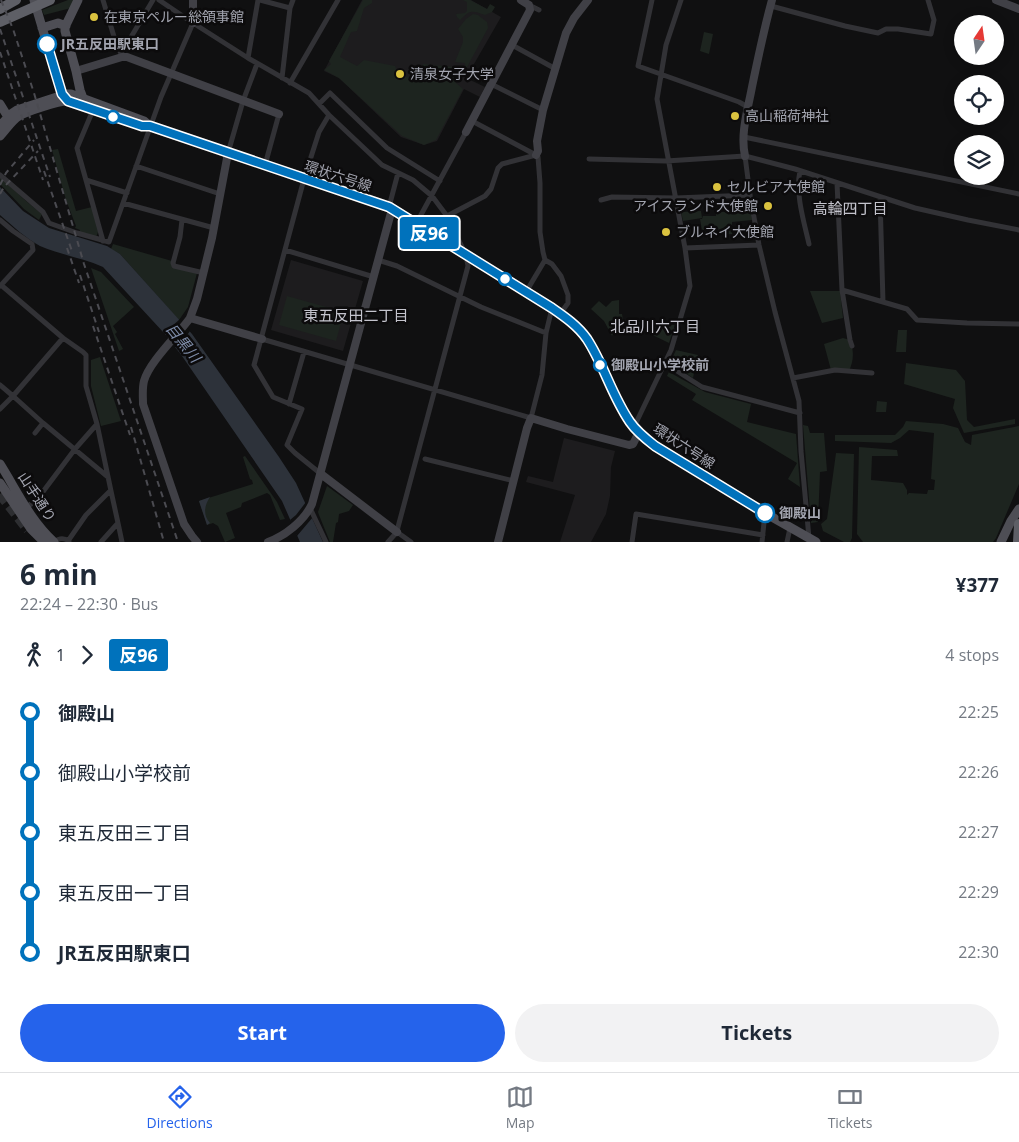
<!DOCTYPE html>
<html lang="en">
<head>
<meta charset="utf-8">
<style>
  body { margin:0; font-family:"Open Sans","Noto Sans JP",sans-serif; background:#f2f2f3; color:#1f2937; height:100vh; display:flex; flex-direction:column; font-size:19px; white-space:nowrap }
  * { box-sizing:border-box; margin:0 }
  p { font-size:16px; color:#747a83 }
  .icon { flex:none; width:28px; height:28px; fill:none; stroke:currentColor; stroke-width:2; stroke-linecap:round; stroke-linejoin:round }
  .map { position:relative; height:542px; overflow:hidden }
  .drawer { display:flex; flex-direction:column; background:#fff; flex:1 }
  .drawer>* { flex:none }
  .badge { padding:0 10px; border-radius:4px; font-size:18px; line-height:32px }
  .needle { width:32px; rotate:13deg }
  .controls { position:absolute; left:954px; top:15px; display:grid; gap:10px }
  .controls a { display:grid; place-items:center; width:50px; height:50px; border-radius:50%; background:#fff; box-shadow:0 2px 12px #0003; font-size:25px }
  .map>.badge { position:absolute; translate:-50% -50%; box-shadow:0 0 0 2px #fff }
  .legs { display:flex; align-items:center; gap:8px; height:55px; padding:0 20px; font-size:16px }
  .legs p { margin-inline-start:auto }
  .overview { display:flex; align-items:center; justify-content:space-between; height:85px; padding:0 20px }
  h1 { font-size:28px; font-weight:700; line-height:38px }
  .cta { display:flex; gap:10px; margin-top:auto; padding:10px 20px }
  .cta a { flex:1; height:58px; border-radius:30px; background:#2563eb; color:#fff; font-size:20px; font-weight:700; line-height:58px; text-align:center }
  .cta a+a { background:#f2f2f3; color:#1f2937 }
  ul { padding:0 20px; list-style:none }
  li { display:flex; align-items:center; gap:18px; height:60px; font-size:19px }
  li i { display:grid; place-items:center; width:8px; height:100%; margin:0 6px; background:currentColor }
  li i::after { content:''; width:12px; height:12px; margin:-6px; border:4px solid; border-radius:50%; background:#fff }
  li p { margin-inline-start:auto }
  li:first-child i { background:linear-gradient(#0000 50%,currentColor 0) }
  li:last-child i { background:linear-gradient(currentColor 50%,#0000 0) }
  .tab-bar { display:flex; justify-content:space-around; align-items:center; height:70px; border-top:1px solid #e0e1e3; background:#fff; font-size:14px; color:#747a83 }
  .tab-bar a { display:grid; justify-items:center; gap:2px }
  .tab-bar .active { color:#2563eb }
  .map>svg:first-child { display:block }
</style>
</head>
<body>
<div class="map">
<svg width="1019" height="542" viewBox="0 0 1019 542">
  <rect width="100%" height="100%" fill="#101011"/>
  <path fill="#1d1c1e" d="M362,0h109l30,17 -35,61 19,9 -5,10 -16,-8 -27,52 -13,4 -23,-8 -62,-59 -15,-7z
    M291,260l72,21 -20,70 -72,-21z
    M564,438l51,13 -4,16 -1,29 -4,18 -15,28h-31l15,-47 -49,-13 2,-6 25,6z"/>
  <path fill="#1d241f" d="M68,0h7l-4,8 -27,7 -2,-5z
    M363,0h9v3l-8,5 -7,23 -6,1 -11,25 17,9 7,-6 31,6 3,9 22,5 3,-16 40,4 -7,15 7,6 -27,51 -12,5 -22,-9 -63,-58 -15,-8 7,-6 -2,-3z
    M463,0h7l17,9 3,-5 5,3 -3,5 -7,3c-14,-5 -15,-5 -25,5l-3,-3 -1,-3 9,-1 2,-2v-9z
    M473,14l5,1 9,7 1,6 -22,41 -1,-6 -10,-1 8,-20v-5l-5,-8 8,-10z
    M704,32l9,2 -4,20 -9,-3z
    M58,149l18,62 16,-4 7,23 -3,7 -17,-5 1,-2 -5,-2 1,-2 -10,-26 -14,-50z
    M0,177l26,24 16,13 -3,6 -15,-11 -24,-25z
    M680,200h1l1,12 19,-1 1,7 -19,3 -4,-19z
    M734,205h16l2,15 -20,2v12l-29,2 -3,-17h2l1,-3h13v-4h19z
    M113,244l59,17v3l25,9 -9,34 -9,13 -59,-66 -9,-5z
    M91,268l10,4 33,35 -21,19 4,6 -2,2 8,15 -4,2z
    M810,291h30l3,27 -21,5z
    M287,296l57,16 -8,29 -57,-16z
    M619,300v14h3l1,6 52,5 -6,18 -35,-17 -2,3 -14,-6 -6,13 -8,-15 -13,-12 8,-8 7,6 6,-6z
    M898,330h9l-1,22h-10z
    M843,338l7,2c4,11 4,20 -1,31l-18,-1 -7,-26z
    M676,350l22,5 -5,23 -23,-15z
    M100,357l21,64 -20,5 -10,-40v-26z
    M906,363l50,7 9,11 2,39 7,7 41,-8v5l-51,9 -11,-25 2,-9 -51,-15z
    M669,372l36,20 46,12 -4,18 49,12 4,53 -12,-8 9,-16 -105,-63 4,-6 -29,-18z
    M877,401l10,1 -1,10h-10z
    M906,421l37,3 15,4 7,14 6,3 1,-10 47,-9v58l-23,54 -3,4h-130l-6,-8 2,-87 38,3 1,6h-26l-1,24 32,3 4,7v5l2,-2 18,1 1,-4h6l1,-10 -4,-1 3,-46 -25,-3 -9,8 -9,5 -56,-2v-6h60l8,-8z
    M803,425l5,1 2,7h14l3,38 -7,1 -2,50 -7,1z
    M836,453l18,1 -2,84 -2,4h-6l-21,-11 -2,-7 6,-5z
    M245,456l32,46 8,17 -5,1 -10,-25 -3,-2 -25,10 -1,4 -15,6 9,25 -10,4 -7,-16 -5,-3 -6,2 -8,-24 54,-17 -1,-4 -2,-1 -7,-22z
    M327,486l26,19 -4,6 -10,3 -1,8 -2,1 -3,19h-3l-11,-27 -1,-3z"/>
  <path fill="#2d323a" d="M0,187l23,24 26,17 58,18 13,8 72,80 87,123 17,26 27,59h-23l-18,-41 -100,-145 -18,-23 -61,-66c-20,-9 -42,-12 -63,-21 -15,-8 -27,-20 -40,-31z
    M210,497c-6,9 -7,18 0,26l-3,2 -8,-24z"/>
  <path fill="#101011" d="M180,319l10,12 -7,10 -9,7 -9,-12 6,-9z
    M306,502l7,15 -16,19 -7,-16 6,-5z"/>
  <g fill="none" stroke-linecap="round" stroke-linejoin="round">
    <path stroke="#2d2e31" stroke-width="10" stroke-dasharray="10 5" stroke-linecap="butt" d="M0,494l28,36"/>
    <path stroke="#323236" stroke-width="5" d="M103,0l12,40 7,16
      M159,0l34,23 55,35 61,35 20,22 53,50 31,15 19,16 15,20 19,39 2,11 -70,261 -1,5 -9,10
      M260,0l30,8
      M652,0l-14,66 101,36 9,5
      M529,5l10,5
      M771,6l74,20 33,7 8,-4h12l33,5 3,-14 -6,-20
      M512,45l42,23
      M121,54l32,-54
      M248,58l10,-58
      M282,78l8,-70 3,-8
      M290,83l48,-83
      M491,84l52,26
      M319,104l11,-11 57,55 53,33
      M93,110l-16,38 26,93
      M472,121l64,34 2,2 2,26v49l3,20 2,8 7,4 9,12 7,19v8l-8,11
      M744,137l275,57
      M228,153l15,-52 14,-37
      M745,156l5,39 9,50 16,67 24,89 2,50 8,87
      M589,159l77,2 79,-5 50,13 120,39 53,12 51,10
      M265,165l14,-51
      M136,166l84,28
      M800,171c-5,22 4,51 9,73
      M0,175l43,37 6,11 28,10 32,9 52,-145 32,-74
      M86,180l41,13
      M837,183l5,107 8,50 2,6
      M880,197l3,105
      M601,200l11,-3 64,1 74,-3
      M123,203l91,25
      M389,207l9,-34
      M0,220l13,11 19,13 1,6 -32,35h-1
      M182,220l-2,17 -7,26 1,3 30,7
      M416,224l50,-92
      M426,231l21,-15 38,-20 6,-7 7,-21 4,-4 34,-9
      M685,248l74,-3
      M285,250l89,27
      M378,260l19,6 84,41 65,26
      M0,286l1,-1 62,53
      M842,290l65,19 10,11 50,3 52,1
      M526,292l19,-32
      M262,339l269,79 11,-43 4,-42 6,-25
      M666,364l36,23 98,26
      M793,378l42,-8 37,3
      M0,385l13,11 -13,13
      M289,404l15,-52
      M634,427l37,-77 19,-64 -5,-38 -28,-149 9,-54 15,-45
      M35,433l8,-10 65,54
      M425,459l89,22
      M321,474l-26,-21 -8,-8 15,-36 -29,-12 -19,-32 50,-186 15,-47 10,-17
      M26,507l10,-6 39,-52 22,-25 -11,-38v-31l-3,-3 -20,-14 -50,58 30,27
      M310,508l16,34
      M118,523l4,19
      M397,532l14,10
      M68,541l18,-26 23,-23 2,-1 -14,-67
      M54,542c5,-4 9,-5 15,-1
      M101,542l17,-19 -7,-32
      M632,542l4,-28 127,21
      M762,542l3,-29
      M787,542l3,-14"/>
    <path stroke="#404046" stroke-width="8" d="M996,0l23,9
      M193,23v-23
      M76,71l46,-14h5l152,57
      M466,132l64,-122 -1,-5 -8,-5
      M536,155l2,-4 -1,-10 6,-31 23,-77 8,-15 14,-18
      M745,156c-5,-22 3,-47 7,-69 6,-29 12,-58 20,-87
      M190,318l7,-19 15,-61 16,-85
      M321,474l76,58
      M197,542l-5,-6 -8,-12 -41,-120c0,-8 -1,-15 1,-23 5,-19 34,-46 46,-63l72,21
      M268,542c17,-6 36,-21 44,-38l80,-295
      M498,542l29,-114 4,-10 36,11 62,16 4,-1 6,-12"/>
    <path stroke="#4e4e55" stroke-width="9" d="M34,0l26,88 5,9
      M78,0l-13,27v4l11,40 4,19 3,8
      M42,28l16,-5 8,3
      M0,104l8,13
      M0,126l11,-12 6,-4 49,-16h5l73,27 6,5
      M0,136c6,-6 11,-15 19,-20 8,-5 39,-15 49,-15l74,25h8l239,81 163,101 18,13 17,18 42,83 20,20 116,71 51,29
      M0,464c17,27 30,56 54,78
      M0,483l31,46 13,13
      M1001,542l10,-21 8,-12"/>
    <path stroke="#5e5f66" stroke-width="10" d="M0,9l16,-9
      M0,22l50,-22
      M1018,542l1,-18"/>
    <path stroke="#4b4b51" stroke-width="2" stroke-dasharray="6 5" stroke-linecap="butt" d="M1,0l12,29 21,64 50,171 94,278
      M0,29l50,148
      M0,52l43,128
      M44,171l29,83
      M0,185l6,-12 28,-33
      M0,194l4,-7 34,-36
      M67,248l12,35
      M80,275l19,57
      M93,326l37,109
      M131,427l33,115"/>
  </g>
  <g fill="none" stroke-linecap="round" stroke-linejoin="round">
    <g stroke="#fff" stroke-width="11">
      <path id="line-1" d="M47,44l15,50 6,7 74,25h8l239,81 163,101c13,9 26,18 35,31 17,26 25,57 43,83 6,9 16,17 25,24l110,67"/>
    </g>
    <use href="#line-1" stroke="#0072bc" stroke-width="8"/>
  </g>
  <g fill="#dac23f" stroke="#0c0b0c" stroke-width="2">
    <circle cx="94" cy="17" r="5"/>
    <circle cx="400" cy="74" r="5"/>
    <circle cx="735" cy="116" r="5"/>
    <circle cx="717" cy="187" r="5"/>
    <circle cx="768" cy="206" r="5"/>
    <circle cx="666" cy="232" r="5"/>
  </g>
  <g fill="#fff" stroke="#0072bc" stroke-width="2.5">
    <circle cx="47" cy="44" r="9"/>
    <circle cx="113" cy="117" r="6"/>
    <circle cx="505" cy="279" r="6"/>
    <circle cx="600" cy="365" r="6"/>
    <circle cx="765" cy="513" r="9"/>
  </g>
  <g text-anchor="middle" stroke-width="5" stroke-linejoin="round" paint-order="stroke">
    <g font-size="14" fill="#a3a5b0" stroke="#0c0b0c" text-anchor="start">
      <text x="104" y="22">在東京ペルー総領事館</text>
      <text x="410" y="79">清泉女子大学</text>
      <text x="745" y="121">高山稲荷神社</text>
      <text x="727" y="192">セルビア大使館</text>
      <text x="758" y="211" text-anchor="end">アイスランド大使館</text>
      <text x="676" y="237">ブルネイ大使館</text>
    </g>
    <g font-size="14" font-weight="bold" fill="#a3a5b0" stroke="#0c0b0c" text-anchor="start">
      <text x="61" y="49">JR五反田駅東口</text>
      <text x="611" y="370">御殿山小学校前</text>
      <text x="779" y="518">御殿山</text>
    </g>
    <g font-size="14" fill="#a3a5b0" stroke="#0c0b0c">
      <text transform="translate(338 176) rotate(18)" y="5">環状六号線</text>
      <text transform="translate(684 446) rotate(33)" y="5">環状六号線</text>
      <text transform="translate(37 497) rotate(57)" y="5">山手通り</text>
    </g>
    <g font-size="15" fill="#c4c4cd" stroke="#0c0b0c">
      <text x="850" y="214">高輪四丁目</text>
      <text x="356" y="321">東五反田二丁目</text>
      <text x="655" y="332">北品川六丁目</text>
    </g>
    <g font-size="15" font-style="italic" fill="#7e8ca8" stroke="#0c0b0c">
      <text transform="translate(183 343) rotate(51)" y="5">目黒川</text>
    </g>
  </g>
</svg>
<div class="controls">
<a><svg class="needle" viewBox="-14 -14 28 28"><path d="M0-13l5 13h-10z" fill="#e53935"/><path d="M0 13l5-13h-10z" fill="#747a83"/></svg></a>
<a><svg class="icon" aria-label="locate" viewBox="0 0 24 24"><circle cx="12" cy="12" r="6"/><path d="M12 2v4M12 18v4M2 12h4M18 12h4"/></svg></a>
<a><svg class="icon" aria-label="layers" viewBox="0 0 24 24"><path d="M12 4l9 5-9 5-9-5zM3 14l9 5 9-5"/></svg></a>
</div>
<b class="badge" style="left:429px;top:233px;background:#0072bc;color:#fff">反96</b>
</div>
<section class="drawer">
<div class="overview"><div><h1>6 min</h1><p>22:24 – 22:30 · Bus</p></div><b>¥377</b></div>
<div class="legs"><svg class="icon" aria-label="walk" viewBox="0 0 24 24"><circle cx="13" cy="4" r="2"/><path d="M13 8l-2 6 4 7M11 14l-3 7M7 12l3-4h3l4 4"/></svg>1<svg class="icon" aria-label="forward" viewBox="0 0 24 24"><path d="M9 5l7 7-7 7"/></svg><b class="badge" style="background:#0072bc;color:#fff">反96</b><p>4 stops</p></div>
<ul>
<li><i style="color:#0072bc"></i><b>御殿山</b><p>22:25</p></li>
<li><i style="color:#0072bc"></i><span>御殿山小学校前</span><p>22:26</p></li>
<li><i style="color:#0072bc"></i><span>東五反田三丁目</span><p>22:27</p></li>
<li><i style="color:#0072bc"></i><span>東五反田一丁目</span><p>22:29</p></li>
<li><i style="color:#0072bc"></i><b>JR五反田駅東口</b><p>22:30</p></li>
</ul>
<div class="cta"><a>Start</a><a>Tickets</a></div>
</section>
<nav class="tab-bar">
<a class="active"><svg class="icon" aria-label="directions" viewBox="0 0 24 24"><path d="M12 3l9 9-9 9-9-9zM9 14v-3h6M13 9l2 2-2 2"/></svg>Directions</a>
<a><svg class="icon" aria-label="map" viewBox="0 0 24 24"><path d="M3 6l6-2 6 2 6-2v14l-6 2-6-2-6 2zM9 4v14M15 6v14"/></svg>Map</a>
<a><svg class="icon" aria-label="tickets" viewBox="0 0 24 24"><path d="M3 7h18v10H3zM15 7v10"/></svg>Tickets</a>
</nav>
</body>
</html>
